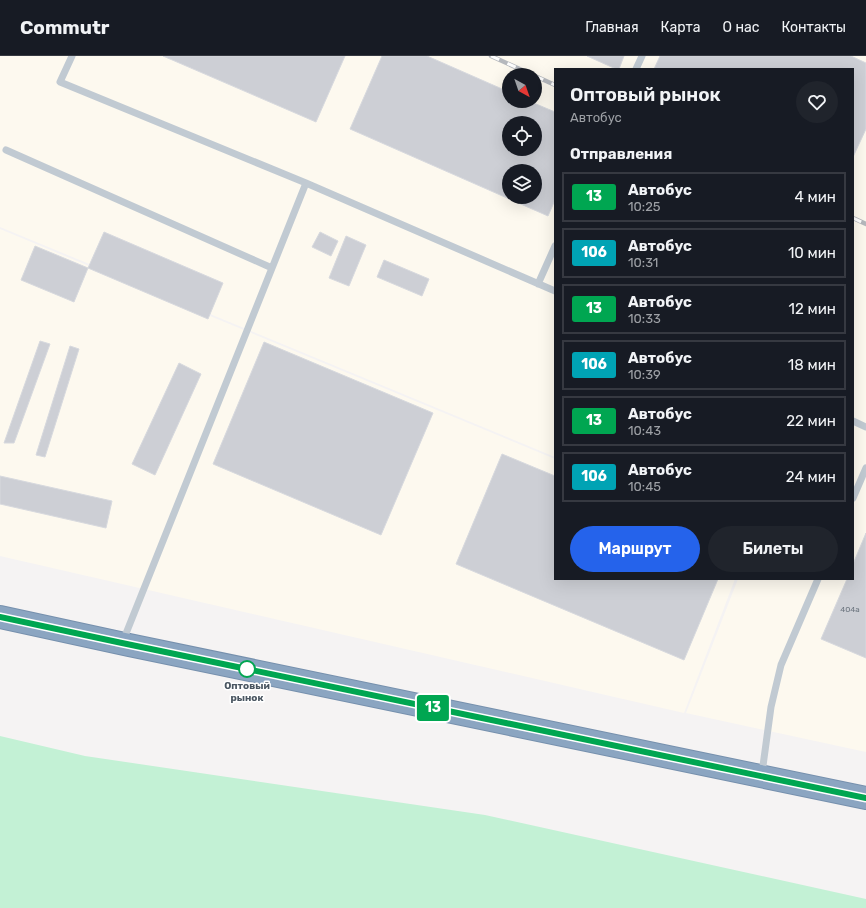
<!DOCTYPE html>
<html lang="ru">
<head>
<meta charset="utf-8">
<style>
  body { margin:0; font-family:Rubik,sans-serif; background:#20242c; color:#f1f3f6; height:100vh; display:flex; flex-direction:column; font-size:15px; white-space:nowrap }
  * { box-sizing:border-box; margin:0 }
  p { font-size:13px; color:#9ea1a6 }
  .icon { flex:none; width:22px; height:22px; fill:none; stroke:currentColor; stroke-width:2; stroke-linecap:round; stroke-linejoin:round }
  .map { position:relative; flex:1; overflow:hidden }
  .sheet { position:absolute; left:554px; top:12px; width:300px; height:512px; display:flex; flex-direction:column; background:#171b24; border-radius:0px; box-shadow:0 4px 16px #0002 }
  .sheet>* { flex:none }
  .badge { padding:0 8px; border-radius:3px; font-size:14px; line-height:26px }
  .needle { width:26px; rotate:140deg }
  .tools { position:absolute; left:502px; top:12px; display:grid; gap:8px }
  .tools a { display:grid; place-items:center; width:40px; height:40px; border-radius:50%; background:#171b24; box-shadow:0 4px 16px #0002; font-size:20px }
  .map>.badge { position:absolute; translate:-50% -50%; box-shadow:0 0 0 2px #fff }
  h2 { padding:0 16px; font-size:15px; line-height:36px }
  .round { display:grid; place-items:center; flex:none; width:42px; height:42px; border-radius:21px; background:#20242c }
  .head { display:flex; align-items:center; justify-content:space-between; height:68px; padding:0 16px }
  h1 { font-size:19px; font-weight:600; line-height:30px }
  .cta { display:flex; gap:8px; margin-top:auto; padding:8px 16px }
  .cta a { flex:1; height:46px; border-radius:24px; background:#2563eb; color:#fff; font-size:16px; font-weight:600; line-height:46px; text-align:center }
  .cta a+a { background:#20242c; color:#f1f3f6 }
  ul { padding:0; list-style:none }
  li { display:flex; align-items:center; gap:12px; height:50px; margin:0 8px 6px; padding:0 8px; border:2px solid #363941; border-radius:0px }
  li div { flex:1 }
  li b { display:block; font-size:15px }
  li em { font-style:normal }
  li .badge { min-width:44px; font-weight:700; text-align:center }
  header { display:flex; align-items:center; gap:24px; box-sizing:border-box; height:56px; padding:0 20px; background:#171b24; border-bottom:1px solid #363941 }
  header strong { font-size:19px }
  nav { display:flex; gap:22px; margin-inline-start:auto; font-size:14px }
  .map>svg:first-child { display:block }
</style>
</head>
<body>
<header>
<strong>Commutr</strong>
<nav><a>Главная</a><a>Карта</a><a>О нас</a><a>Контакты</a></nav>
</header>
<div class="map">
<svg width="866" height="852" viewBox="0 0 866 852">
  <rect width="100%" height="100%" fill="#f5f3f3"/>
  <path fill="#fdf9ef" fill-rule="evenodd" d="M0,0h866v696l-180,-39 52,-134h115v-510h-298v388l-555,-230zM509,19h26v26h-26zM509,67h26v26h-26zM509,115h26v26h-26z
    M0,173l555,230v120h180l-51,134 -684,-157z"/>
  <path fill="#c3f1d5" d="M0,680l85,20 400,59 381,84v9h-866z"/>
  <path fill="#cdcfd5" stroke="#d7d9de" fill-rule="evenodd" d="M163,0h182l-29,66z
    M382,0h45l82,36v9h20l26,11v88l-7,16 -198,-87zM509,67h26v26h-26zM509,115h26v26h-26z
    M587,0h37l-5,13h-3z
    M660,0h191l15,7v66l-13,28v-88h-199z
    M104,176l119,51 -15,36 -120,-51z
    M320,176l18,9 -7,15 -19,-9z
    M346,180l20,9 -17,41 -20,-8z
    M35,190l53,22 -14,34 -53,-22z
    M384,204l45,19 -7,17 -45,-19z
    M40,285l10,3 -36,99h-10z
    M264,286l169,71 -52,122 -168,-71z
    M70,290l9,3 -34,108 -9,-2z
    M179,307l22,11 -46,101 -23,-11z
    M502,398l53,22v103h163l-34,81 -228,-96z
    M0,420l112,25 -6,27 -106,-24z
    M866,477v125l-45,-19 26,-60h6v-15z"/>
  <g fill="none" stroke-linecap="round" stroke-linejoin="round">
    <g stroke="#7690ad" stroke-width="24">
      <path id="highway" d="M0,561l129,28 737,153"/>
    </g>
    <path stroke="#c1cad2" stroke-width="7" d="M72,0l-12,26 246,101 -183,458
      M636,13l6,-13
      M6,94l266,118
      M306,127l249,108
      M538,228l17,-38
      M853,365l13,6
      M853,442l13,-30
      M762,717l9,-66 10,-42 37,-86"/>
    <use href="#highway" stroke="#8ba5c1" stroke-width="22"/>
    <g stroke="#b5b8bd" stroke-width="4.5">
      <path id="rail" d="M491,0l42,19
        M535,20l20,9
        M853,162l13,6"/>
    </g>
    <use href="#rail" stroke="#fff" stroke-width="3" stroke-dasharray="9" stroke-linecap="butt"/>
  </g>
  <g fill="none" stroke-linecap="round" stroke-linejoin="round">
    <g stroke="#fff" stroke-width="9">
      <path id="line" d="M0,561l122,26 744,155"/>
    </g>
    <use href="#line" stroke="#00a651" stroke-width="6"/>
  </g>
  <circle fill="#fff" stroke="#00a651" stroke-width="2" cx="247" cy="613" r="8"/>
  <g text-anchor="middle" stroke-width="3" stroke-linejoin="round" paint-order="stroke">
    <g font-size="8" fill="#6b747e">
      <text x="850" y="556">404а</text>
    </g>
    <g font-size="10" font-weight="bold" fill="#4a5661" stroke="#fff">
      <text x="247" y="633">Оптовый<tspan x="247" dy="12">рынок</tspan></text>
    </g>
  </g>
</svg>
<div class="tools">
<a><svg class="needle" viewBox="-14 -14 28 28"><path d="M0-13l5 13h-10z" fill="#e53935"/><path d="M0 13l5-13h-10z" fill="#9ea1a6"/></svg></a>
<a><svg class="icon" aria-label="locate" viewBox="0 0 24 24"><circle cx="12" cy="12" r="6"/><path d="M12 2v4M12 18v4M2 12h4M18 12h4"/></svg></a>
<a><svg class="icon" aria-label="layers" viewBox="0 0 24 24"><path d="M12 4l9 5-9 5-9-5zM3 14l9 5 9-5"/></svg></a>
</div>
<b class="badge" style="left:433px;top:652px;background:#00a651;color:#fff">13</b>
<section class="sheet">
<div class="head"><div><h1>Оптовый рынок</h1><p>Автобус</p></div><a class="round"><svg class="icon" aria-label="heart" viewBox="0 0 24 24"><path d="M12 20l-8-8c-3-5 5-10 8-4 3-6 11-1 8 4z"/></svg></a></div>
<h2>Отправления</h2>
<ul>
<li><span class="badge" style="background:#00a651;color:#fff">13</span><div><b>Автобус</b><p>10:25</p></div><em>4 мин</em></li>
<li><span class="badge" style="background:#00a3b4;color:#fff">106</span><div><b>Автобус</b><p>10:31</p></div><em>10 мин</em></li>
<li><span class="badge" style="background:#00a651;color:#fff">13</span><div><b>Автобус</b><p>10:33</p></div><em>12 мин</em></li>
<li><span class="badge" style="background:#00a3b4;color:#fff">106</span><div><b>Автобус</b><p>10:39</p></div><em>18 мин</em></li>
<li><span class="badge" style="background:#00a651;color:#fff">13</span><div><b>Автобус</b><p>10:43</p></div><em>22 мин</em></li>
<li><span class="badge" style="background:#00a3b4;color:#fff">106</span><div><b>Автобус</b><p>10:45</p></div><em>24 мин</em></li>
</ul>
<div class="cta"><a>Маршрут</a><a>Билеты</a></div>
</section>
</div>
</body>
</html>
